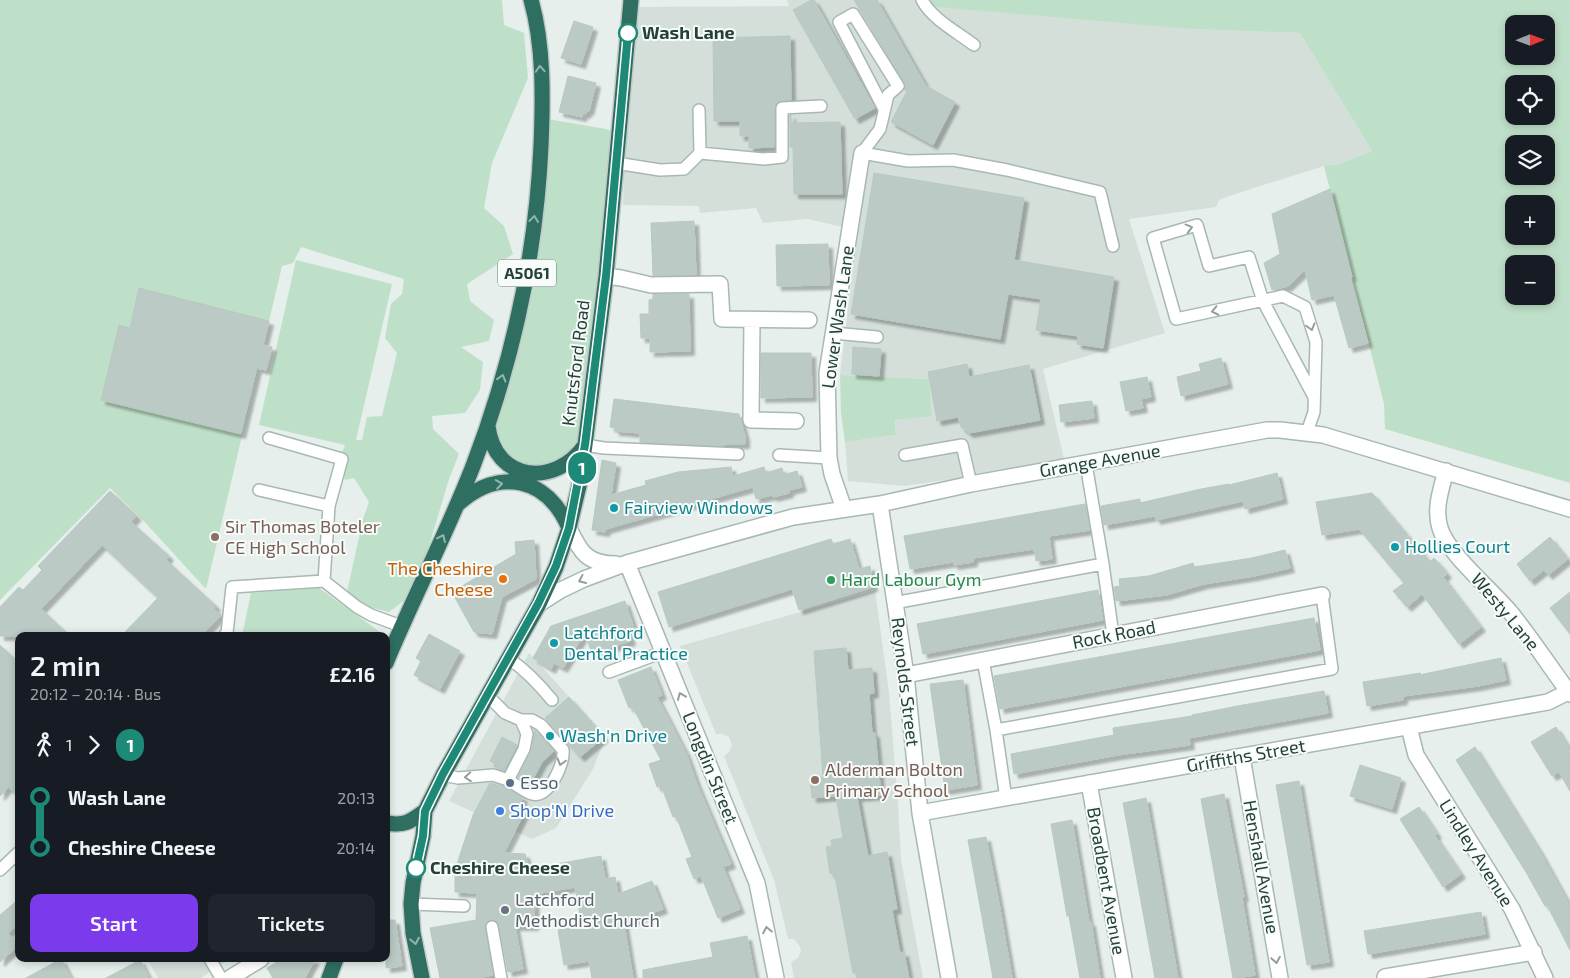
<!DOCTYPE html>
<html lang="en">
<head>
<meta charset="utf-8">
<style>
  body { margin:0; font-family:"Exo 2",sans-serif; background:#20242c; color:#f1f3f6; height:100vh; display:flex; flex-direction:column; font-size:19px; white-space:nowrap }
  * { box-sizing:border-box; margin:0 }
  p { font-size:16px; color:#9ea1a6 }
  .icon { flex:none; width:28px; height:28px; fill:none; stroke:currentColor; stroke-width:2; stroke-linecap:round; stroke-linejoin:round }
  .map { position:relative; flex:1; overflow:hidden }
  .sheet { position:absolute; left:15px; top:632px; width:375px; height:330px; display:flex; flex-direction:column; background:#171b24; border-radius:10px; box-shadow:0 2px 8px #0003 }
  .sheet>* { flex:none }
  .badge { padding:0 10px; border-radius:16px; font-size:18px; line-height:32px }
  .needle { width:32px; rotate:89deg }
  .fabs { position:absolute; left:1505px; top:15px; display:grid; gap:10px }
  .fabs a { display:grid; place-items:center; width:50px; height:50px; border-radius:10px; background:#171b24; box-shadow:0 2px 8px #0003; font-size:25px }
  .map>.badge { position:absolute; translate:-50% -50%; box-shadow:0 0 0 2px #fff }
  .legs { display:flex; align-items:center; gap:8px; height:55px; padding:0 15px; font-size:16px }
  .legs p { margin-inline-start:auto }
  .overview { display:flex; align-items:center; justify-content:space-between; height:85px; padding:0 15px }
  h1 { font-size:28px; font-weight:600; line-height:38px }
  .cta { display:flex; gap:10px; margin-top:auto; padding:10px 15px }
  .cta a { flex:1; height:58px; border-radius:10px; background:#7c3aed; color:#fff; font-size:20px; font-weight:600; line-height:58px; text-align:center }
  .cta a+a { background:#20242c; color:#f1f3f6 }
  ul { padding:0 15px; list-style:none }
  li { display:flex; align-items:center; gap:18px; height:50px; font-size:19px }
  li i { display:grid; place-items:center; width:8px; height:100%; margin:0 6px; background:currentColor }
  li i::after { content:''; width:12px; height:12px; margin:-6px; border:4px solid; border-radius:50%; background:#171b24 }
  li p { margin-inline-start:auto }
  li:first-child i { background:linear-gradient(#0000 50%,currentColor 0) }
  li:last-child i { background:linear-gradient(currentColor 50%,#0000 0) }
  .map>svg:first-child { display:block }
</style>
</head>
<body>
<div class="map">
<svg width="1570" height="978" viewBox="0 0 1570 978">
  <defs>
    <filter id="shadow"><feDropShadow dx="4.5" dy="4.5" stdDeviation="1" flood-color="#0004"/></filter>
  </defs>
  <rect width="100%" height="100%" fill="#e6efeb"/>
  <path fill="#d4dfda" d="M787,0h136l268,29 109,4 72,118 -33,13 -15,2 -89,28 -16,6 -3,7 -87,12 36,114 -122,36 22,94 -161,23 -56,-5 -3,-39 51,-7 -1,-15 37,-5 -3,-36 -89,-4 18,-147 -16,-1 -34,-8 -45,4 -7,-15 -56,5 -1,-7 -76,-1 7,-198 159,-1z
    M875,591l14,101 9,112 3,56 22,118h-129l-3,-16 7,-4 3,-7 -1,-4 -6,-8h-6l-14,-59 -50,-124 5,-4 3,-7 -3,-8 -7,-3h-6l-36,-88z
    M529,653l77,84 -13,32 -37,59 -24,11 -83,-38z
    M147,959h82l-28,19h-43z"/>
  <path fill="#bfe0c8" fill-rule="evenodd" d="M0,0h502l2,25 20,8 4,45 -36,85 -8,45 20,18 9,28 -46,30 3,17 24,19 -5,21 -28,6 22,15 -3,28 -15,23 -33,3 1,13 26,25 -10,25 -22,74 -21,46 -17,13 -20,-5 -22,-15 16,-73 6,-17 -15,-24 -9,2 -7,-16 7,-19 -86,-20 37,-165 96,24 -36,156h6l5,-23 15,-1 15,-63 -12,-15 6,-34 11,-10 2,-15 -103,-32 -8,16 -11,3 -76,323 -65,-71 -31,-30 -110,112z
    M923,0h647v483l-185,-54 -1,-25 -60,-238 15,-2 33,-13 -72,-118 -109,-4 -266,-23zM1514,24h32v32h-32zM1514,84h32v32h-32zM1514,144h32v32h-32zM1514,204h32v32h-32zM1514,264h32v32h-32z
    M542,118l64,11 13,5 -42,321 -57,16 -31,-35 22,-88z
    M840,375l89,4 3,37 -37,4 1,15 -51,7 -4,-29z
    M319,588l61,44 -2,4h-136l9,-43z"/>
  <path fill="#bbcac4" stroke="#b8c9c2" filter="url(#shadow)" d="M811,0h3l61,108 -20,11 -62,-109z
    M854,0h23l49,86 29,16 -22,43 -42,-23 17,-33 -3,2 -1,-9z
    M574,21l19,6 -12,37 -20,-6z
    M790,36l1,64 -10,1 -6,4 -1,42 -25,1v-12h-9v-15h-26l-1,-83z
    M568,76l28,7 -7,28 -2,-1 -1,4 -3,-1 -1,4 -23,-5z
    M790,115h1v8l49,-1 2,72h-48l-1,-47h-3z
    M874,173l150,25 -10,62 100,17 -11,71 -26,-4 1,-8 -42,-6 5,-31 -33,-5 -8,45 -149,-25z
    M1330,189l22,88h-2l18,66 -19,5 -15,-53 -22,5 -7,-30 -17,16 -16,4 -8,-27 16,-9 -8,-40z
    M694,221l2,54 -43,1 -2,-53z
    M828,244l1,41 -52,1 -1,-41z
    M139,288l130,33 -6,24 9,2 -6,23 -9,-2 -16,66 -140,-34 18,-75 11,3z
    M653,294h36l1,57 -40,1v-14h-9l-1,-24h9v-14l4,-1z
    M853,347l28,2 -2,27 -27,-2z
    M761,353h50l1,44 -51,1z
    M1221,358l7,26 -47,12 -4,-19 24,-6 -2,-7z
    M967,364l2,13 60,-12 11,55 -71,13 -8,-6 -3,-10 -21,4 -9,-49z
    M1147,377l4,20 -10,2 2,9 -17,3 -6,-29z
    M614,399l125,15 6,22v8h-21v2l-84,-4v-9l-25,-2v-3l-5,-1z
    M1092,401l2,17 -33,4 -2,-17z
    M602,460l14,3 -5,32 35,-10 -1,-4 33,-9 53,-5 2,9 31,-9 2,6 16,-5 2,7 13,-4 5,16 -13,3v3l-16,4 -1,-2 -16,4 -3,-12 -147,42 -1,3 -13,-2z
    M1277,473l6,26 -38,10 -2,-8 -87,19 -1,-4 -51,9 -3,-19 39,-7v4l61,-14 28,-5v1z
    M110,491l27,25 -6,6 38,34 -3,4 50,46 -2,2 7,7 -20,21h-80l37,-38 -56,-53 -61,64 29,27h-70v-29l19,-20 4,3 19,-20 -4,-4z
    M1372,493l58,69 4,-4 8,9 5,7 -4,3 38,50 -22,17 -37,-50 -15,13 -14,-16 11,-8 -45,-54 -37,6 -6,-33z
    M1085,504l5,26 -41,6 3,23 -16,2 -2,-12 -61,9v4l-19,3 -1,-3 -43,7 -6,-33z
    M1550,537l18,22 -20,16 -4,-5 -14,11 -13,-17z
    M831,539l2,5 17,-5 9,30 11,-3 3,21 -74,23 -7,-21 -123,38 -11,-35z
    M534,540l2,39 -34,18 -10,37 -18,-2 -22,-40 64,-38 -1,-12z
    M1285,550l5,18 -36,8 -50,8 -38,11 -50,6 -2,-14 6,-1 -1,-7 30,-3 44,-13 1,4 58,-9z
    M1098,590l5,30 -180,34 -6,-30z
    M1570,592v42l-20,-26z
    M625,601l9,27 -6,2 3,11 -39,13 -7,-21 -22,35 -9,-5 -3,6 -18,-11 18,-32z
    M1314,618l6,32 -320,59 -6,-33z
    M429,634l31,17 -20,38 -26,-14 7,-14 -5,-3z
    M0,645l19,18v134l-11,-10 -8,9z
    M846,648l2,22 24,-2 2,25 -5,1 3,39h3l6,62 -24,2 11,59 19,-4 10,57 -5,1 8,43 4,-1 5,26h-52v-5h-4l-18,-97 -5,-3 -4,-26 6,-1 -1,-6 12,-2 -7,-42 -24,2 -2,-20 13,-1 -9,-126z
    M1501,658l5,22 -28,6 -75,10v4l-36,6 -4,-24 58,-9 -2,2z
    M651,667l11,28 -5,2 29,56 11,31 34,80 -8,3 17,42 -22,9 -17,-42 -7,3 -8,-20 6,-2 -16,-41 -3,1 -12,-32 -4,2 -8,-23 12,-4 -29,-54 -3,2 -11,-28z
    M963,680l14,105 -32,5 -15,-106z
    M1324,691l4,22 -139,25 1,7 -72,10 -104,19 -3,-20 103,-19 -1,-7 79,-12v-1l51,-10z
    M569,697l35,40 -24,20 -35,-39z
    M1556,727l14,23v41l-11,-19 -7,4 -21,-34z
    M535,730l19,21 -12,11 -12,23 -12,-8 13,-25z
    M502,737l15,8 -13,26 -7,-3 1,-2 -8,-5z
    M1475,747l64,103 31,56v44l-23,-45 -2,1 -19,-34 -70,-112z
    M1360,765l41,13 -9,31 -42,-13z
    M1299,781l30,181 -22,3 -31,-180z
    M490,783l15,4 18,11 -5,9 7,4 -21,42 21,1 4,15 72,-13 4,23 10,-2 3,17 34,-13 11,28 -39,15 9,54h-41l-3,-17 -25,4 -6,-35 24,-4 -7,-39 -40,7 -1,32h-19l8,43 -15,3 -9,-46 -2,-4 -6,-2 -4,2 -2,6 8,47 -15,3h-38l-10,-50 46,-8 1,-27 -22,-1v-29l2,1 16,-49z
    M1224,794l20,103 -2,1 13,77 -19,3h-3l-32,-179z
    M1146,798l20,112 12,68h-23l-32,-175z
    M1419,807l18,27 -2,2 26,38 -18,13 -43,-68z
    M1072,820l17,102h2l9,56h-20l-11,-62h-2l-16,-92z
    M986,837l14,72 12,69h-19l-25,-138z
    M19,899v25l-11,9 11,12 -19,17v-47z
    M1481,912l4,22 -117,20 -4,-23z
    M386,920h9l7,46 -16,2z
    M747,936l8,42h-112v-8l70,-13 -3,-14z
    M61,959l10,19h-45z
    M282,959h33l-10,19h-32l-6,-10z
    M140,960l9,18h-43z"/>
  <g fill="none" stroke-linecap="round" stroke-linejoin="round">
    <g stroke="#a8b8b2" stroke-width="14">
      <path id="lane" d="M922,0c10,19 35,32 52,45
        M884,109l-45,-87 14,-8 45,72 -10,9 -8,34 -18,24 46,8 45,-1 54,10 93,22 13,54
        M700,153l64,6 18,-2v-49l39,-2
        M616,163l44,7 24,-1 16,-16 -1,-43
        M833,333l44,4
        M1307,432l7,-20 2,-70 -11,-35 -22,-11 -107,23 -23,-81 44,-13 12,41 40,-9 14,44 51,96
        M269,438l73,21 -13,47 -5,75
        M585,445l19,3 134,6
        M779,455l50,3
        M905,455l57,-10 9,39
        M1086,464l17,100 10,71
        M259,490l70,16
        M894,603l209,-39
        M224,636l3,-3 5,-46 92,-6 33,26 14,8 30,11
        M508,658c18,12 31,26 44,42
        M983,660l13,70 10,69
        M609,672l54,-20
        M996,730l336,-61 -10,-74
        M443,775l15,3 35,-3 15,5 16,-31 3,-15 -6,-14 -16,-7 -18,-18
        M508,780c7,4 16,11 24,14 17,5 33,-31 31,-44l-22,-25 -9,-5h-11
        M0,870l19,-18
        M411,904l53,2
        M492,927l9,51
        M210,959l11,19"/>
    </g>
    <g stroke="#a8b8b2" stroke-width="18">
      <path id="street" d="M606,276l15,2 30,7 69,-1 2,35 87,1
        M752,320l-1,100 45,1
        M1446,471c-5,18 -12,38 -6,57 7,25 53,63 71,85 21,26 39,54 59,81
        M880,504l26,171 14,138 29,165
        M844,509l-12,-35 -3,-16 -2,-85 35,-220
        M569,528c11,24 18,36 47,36
        M627,563l130,320 19,95
        M539,604l22,-14 23,-11 43,-16 166,-46 87,-13 91,-20 296,-54h13l43,5 247,74
        M906,675l416,-80
        M1409,727l7,28 96,154 33,69
        M1242,757l38,221
        M1089,783l35,195
        M920,813l628,-111 20,-10
        M1385,977l149,-25
        M230,978l31,-19"/>
    </g>
    <g stroke="#c2cac8" stroke-width="18">
      <path id="highway" d="M488,426c7,57 68,61 97,19
        M458,504c41,-37 89,-27 111,24
        M386,663c28,-67 61,-130 87,-197 39,-102 63,-211 68,-320 2,-46 3,-101 -10,-146
        M386,823c19,3 24,-1 39,-12
        M329,978l7,-19
        M422,978l-9,-45 -2,-29 2,-21 10,-47 2,-25 18,-36 96,-171 17,-37 13,-39 10,-42 6,-41 21,-169 25,-276"/>
    </g>
    <use href="#lane" stroke="#fff" stroke-width="11"/>
    <use href="#street" stroke="#fff" stroke-width="15"/>
    <use href="#highway" stroke="#2f6f62" stroke-width="15"/>
  </g>
  <defs><path id="oneway-chevron" d="M-2-3.5L2.5 0L-2 3.5" fill="none" stroke-width="1.6" stroke-linecap="round" stroke-linejoin="round" transform="scale(1.25)"/></defs>
  <g stroke="#93b5ae">
    <use href="#oneway-chevron" transform="translate(540 69) rotate(-94)"/>
    <use href="#oneway-chevron" transform="translate(534 219) rotate(-83)"/>
    <use href="#oneway-chevron" transform="translate(502 378) rotate(-73)"/>
    <use href="#oneway-chevron" transform="translate(499 484) rotate(-9)"/>
    <use href="#oneway-chevron" transform="translate(442 538) rotate(-65)"/>
    <use href="#oneway-chevron" transform="translate(415 941) rotate(79)"/>
  </g>
  <g stroke="#92a09c">
    <use href="#oneway-chevron" transform="translate(1189 228) rotate(-15)"/>
    <use href="#oneway-chevron" transform="translate(1215 311) rotate(168)"/>
    <use href="#oneway-chevron" transform="translate(1311 327) rotate(74)"/>
    <use href="#oneway-chevron" transform="translate(582 580) rotate(156)"/>
    <use href="#oneway-chevron" transform="translate(681 696) rotate(-112)"/>
    <use href="#oneway-chevron" transform="translate(561 762) rotate(106)"/>
    <use href="#oneway-chevron" transform="translate(468 777) rotate(176)"/>
    <use href="#oneway-chevron" transform="translate(767 930) rotate(-101)"/>
    <use href="#oneway-chevron" transform="translate(1276 960) rotate(80)"/>
  </g>
  <g fill="none" stroke-linecap="round" stroke-linejoin="round">
    <g stroke="#fff" stroke-width="11">
      <path id="line-1" d="M416,868l7,-32 2,-25 18,-37 95,-170 18,-38 13,-38 16,-83 21,-169 22,-243"/>
    </g>
    <use href="#line-1" stroke="#1d8a77" stroke-width="8"/>
  </g>
  <g fill="#fff" stroke="#1d8a77" stroke-width="2.5">
    <circle cx="628" cy="33" r="9"/>
    <circle cx="416" cy="868" r="9"/>
  </g>
  <g fill="#0f9aa8" stroke="#f7fbf9" stroke-width="2">
    <circle cx="614" cy="508" r="5"/>
    <circle cx="1395" cy="547" r="5"/>
    <circle cx="554" cy="643" r="5"/>
    <circle cx="550" cy="736" r="5"/>
  </g>
  <g fill="#8d6e63" stroke="#f7fbf9" stroke-width="2">
    <circle cx="215" cy="537" r="5"/>
    <circle cx="815" cy="780" r="5"/>
  </g>
  <circle fill="#e8710a" stroke="#f7fbf9" stroke-width="2" cx="503" cy="579" r="5"/>
  <circle fill="#2e9e5b" stroke="#f7fbf9" stroke-width="2" cx="831" cy="580" r="5"/>
  <circle fill="#5c6f8a" stroke="#f7fbf9" stroke-width="2" cx="510" cy="783" r="5"/>
  <circle fill="#3f7fe0" stroke="#f7fbf9" stroke-width="2" cx="500" cy="811" r="5"/>
  <circle fill="#6b7280" stroke="#f7fbf9" stroke-width="2" cx="505" cy="910" r="5"/>
  <g text-anchor="middle" stroke-width="4" stroke-linejoin="round" paint-order="stroke">
    <rect fill="#f7fbf9" stroke="#637a73" stroke-width="1" x="498" y="259.5" width="58" height="27" rx="4"/>
    <g font-size="16" font-weight="bold" fill="#24423a">
      <text x="527" y="279">A5061</text>
    </g>
    <g font-size="18" font-weight="bold" fill="#24423a" stroke="#f7fbf9" text-anchor="start">
      <text x="642" y="39">Wash Lane</text>
      <text x="430" y="874">Cheshire Cheese</text>
    </g>
    <g font-size="18" fill="#24423a" stroke="#f7fbf9">
      <text transform="translate(838 317) rotate(-82)" y="6">Lower Wash Lane</text>
      <text transform="translate(576 363) rotate(-83)" y="6">Knutsford Road</text>
      <text transform="translate(1100 461) rotate(-10)" y="6">Grange Avenue</text>
      <text transform="translate(1505 612) rotate(50)" y="6">Westy Lane</text>
      <text transform="translate(1114 635) rotate(-11)" y="6">Rock Road</text>
      <text transform="translate(905 682) rotate(83)" y="6">Reynolds Street</text>
      <text transform="translate(1246 756) rotate(-10)" y="6">Griffiths Street</text>
      <text transform="translate(710 768) rotate(68)" y="6">Longdin Street</text>
      <text transform="translate(1476 853) rotate(58)" y="6">Lindley Avenue</text>
      <text transform="translate(1261 867) rotate(80)" y="6">Henshall Avenue</text>
      <text transform="translate(1106 881) rotate(80)" y="6">Broadbent Avenue</text>
    </g>
    <g font-size="18" fill="#0d838f" stroke="#f7fbf9" text-anchor="start">
      <text x="624" y="514">Fairview Windows</text>
      <text x="1405" y="553">Hollies Court</text>
      <text x="564" y="639">Latchford<tspan x="564" dy="21">Dental Practice</tspan></text>
      <text x="560" y="742">Wash'n Drive</text>
    </g>
    <g font-size="18" fill="#785e54" stroke="#f7fbf9" text-anchor="start">
      <text x="225" y="533">Sir Thomas Boteler<tspan x="225" dy="21">CE High School</tspan></text>
      <text x="825" y="776">Alderman Bolton<tspan x="825" dy="21">Primary School</tspan></text>
    </g>
    <g font-size="18" fill="#c56008" stroke="#f7fbf9" text-anchor="end">
      <text x="493" y="575">The Cheshire<tspan x="493" dy="21">Cheese</tspan></text>
    </g>
    <g font-size="18" fill="#27864d" stroke="#f7fbf9" text-anchor="start">
      <text x="841" y="586">Hard Labour Gym</text>
    </g>
    <g font-size="18" fill="#4e5e75" stroke="#f7fbf9" text-anchor="start">
      <text x="520" y="789">Esso</text>
    </g>
    <g font-size="18" fill="#366cbe" stroke="#f7fbf9" text-anchor="start">
      <text x="510" y="817">Shop'N Drive</text>
    </g>
    <g font-size="18" fill="#5b616d" stroke="#f7fbf9" text-anchor="start">
      <text x="515" y="906">Latchford<tspan x="515" dy="21">Methodist Church</tspan></text>
    </g>
  </g>
</svg>
<div class="fabs">
<a><svg class="needle" viewBox="-14 -14 28 28"><path d="M0-13l5 13h-10z" fill="#e53935"/><path d="M0 13l5-13h-10z" fill="#9ea1a6"/></svg></a>
<a><svg class="icon" aria-label="locate" viewBox="0 0 24 24"><circle cx="12" cy="12" r="6"/><path d="M12 2v4M12 18v4M2 12h4M18 12h4"/></svg></a>
<a><svg class="icon" aria-label="layers" viewBox="0 0 24 24"><path d="M12 4l9 5-9 5-9-5zM3 14l9 5 9-5"/></svg></a>
<a>+</a>
<a>−</a>
</div>
<b class="badge" style="left:582px;top:468px;background:#1d8a77;color:#fff">1</b>
<section class="sheet">
<div class="overview"><div><h1>2 min</h1><p>20:12 – 20:14 · Bus</p></div><b>£2.16</b></div>
<div class="legs"><svg class="icon" aria-label="walk" viewBox="0 0 24 24"><circle cx="13" cy="4" r="2"/><path d="M13 8l-2 6 4 7M11 14l-3 7M7 12l3-4h3l4 4"/></svg>1<svg class="icon" aria-label="forward" viewBox="0 0 24 24"><path d="M9 5l7 7-7 7"/></svg><b class="badge" style="background:#1d8a77;color:#fff">1</b></div>
<ul>
<li><i style="color:#1d8a77"></i><b>Wash Lane</b><p>20:13</p></li>
<li><i style="color:#1d8a77"></i><b>Cheshire Cheese</b><p>20:14</p></li>
</ul>
<div class="cta"><a>Start</a><a>Tickets</a></div>
</section>
</div>
</body>
</html>
